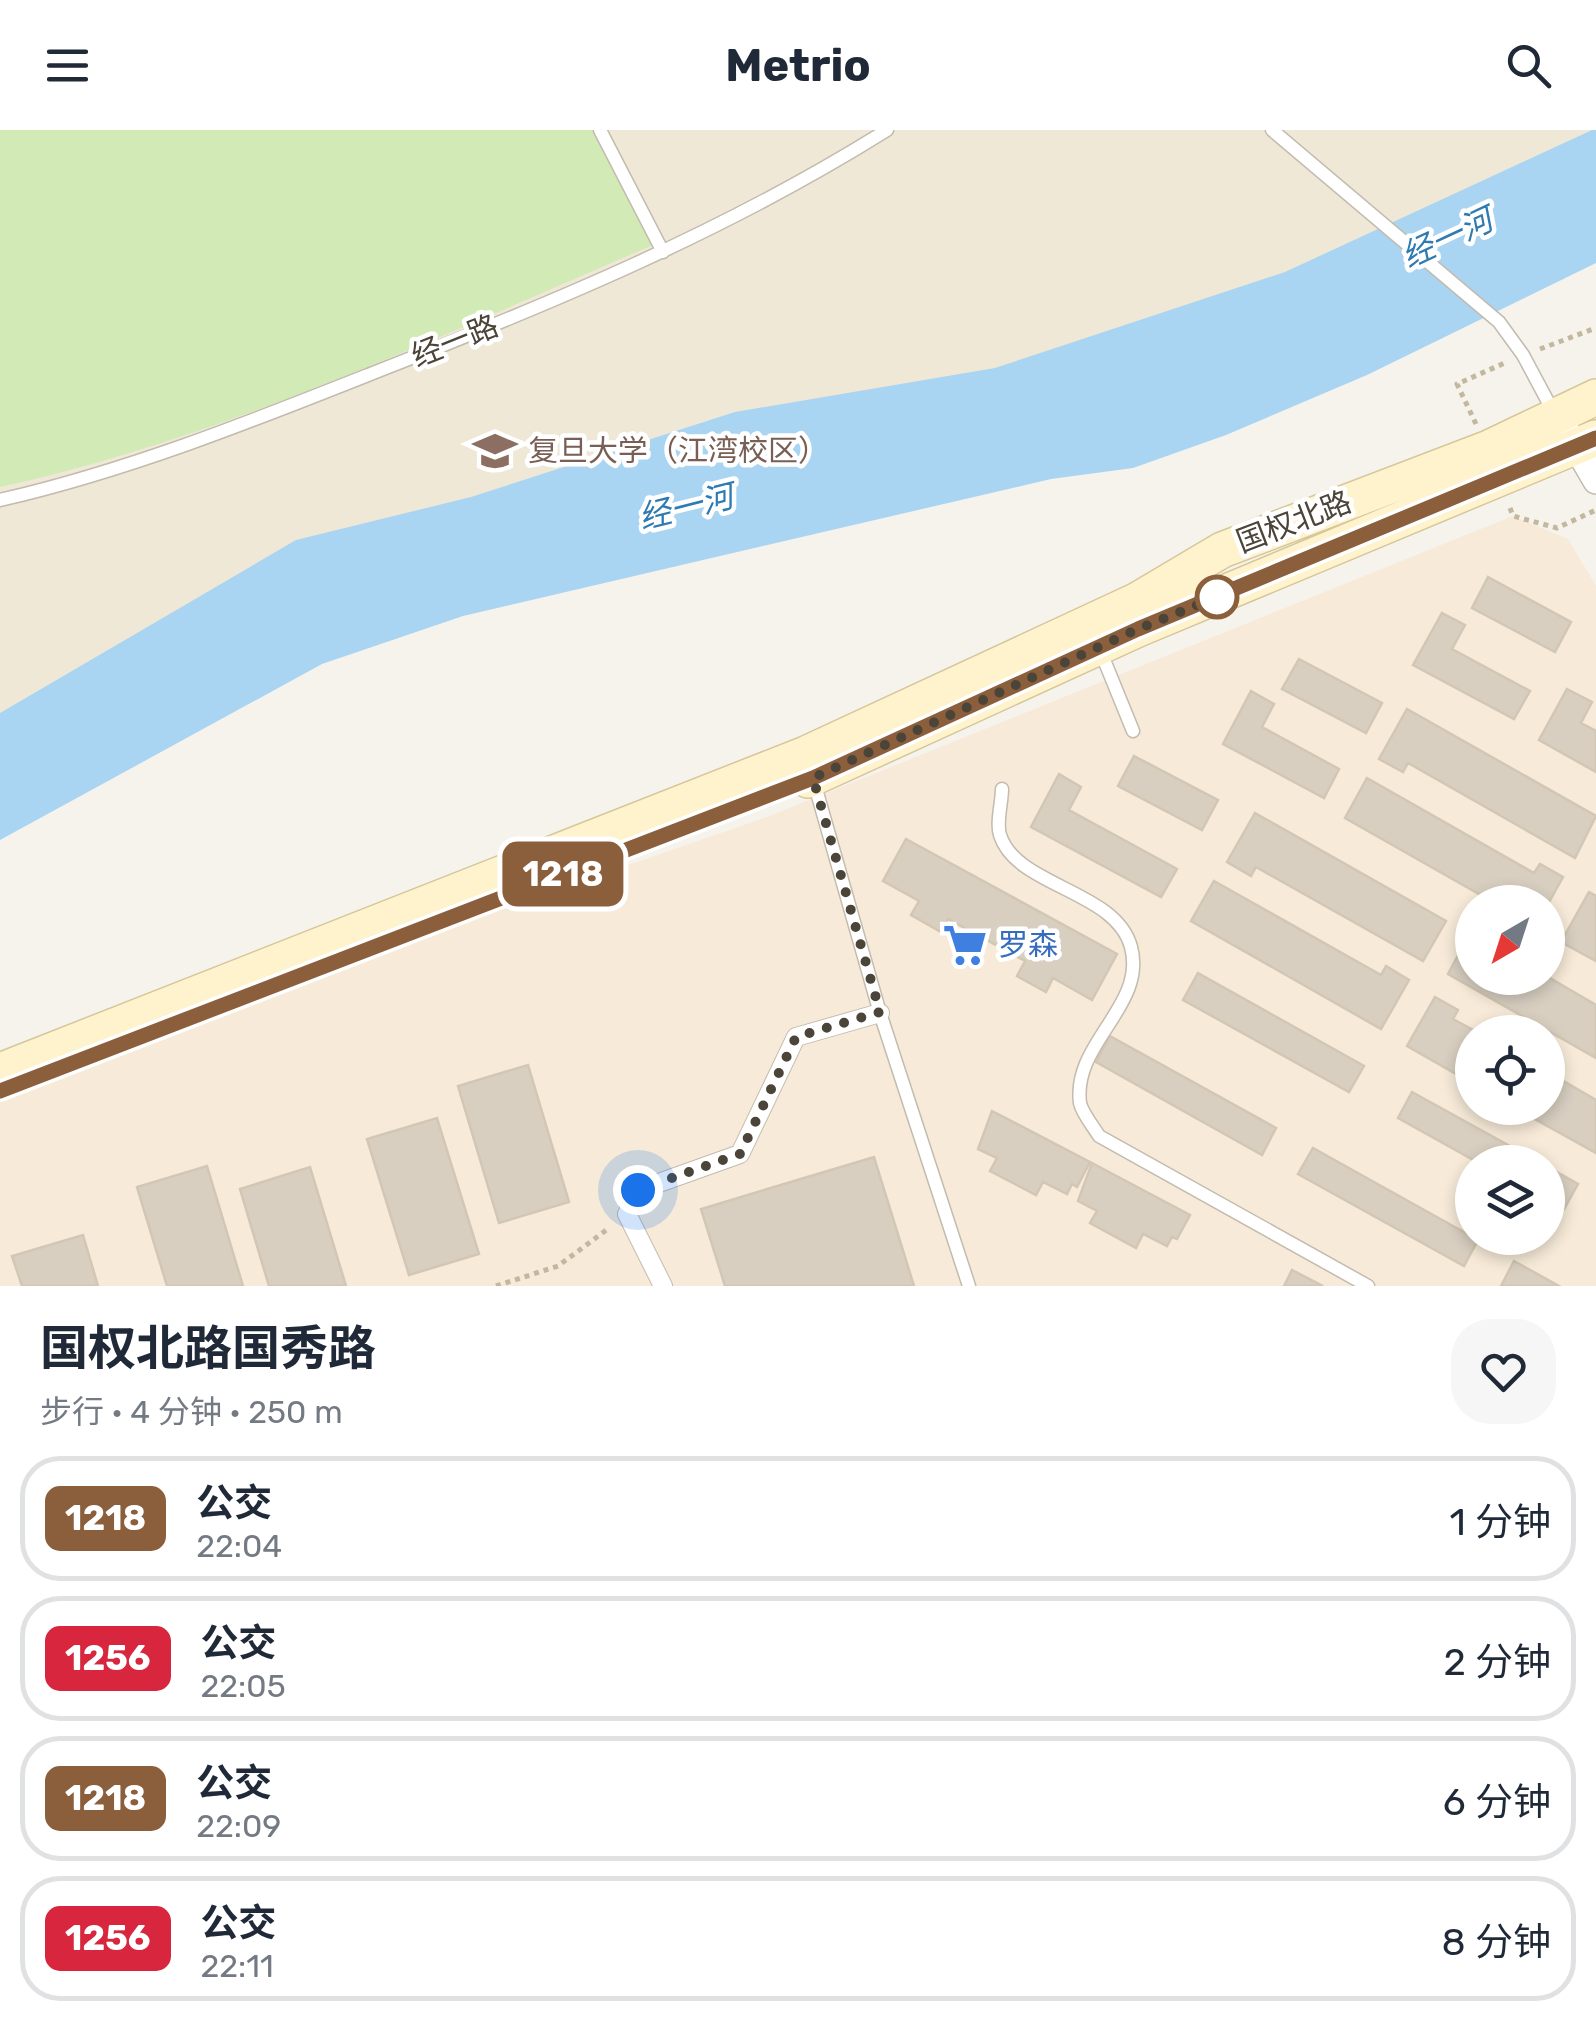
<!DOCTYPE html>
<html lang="zh">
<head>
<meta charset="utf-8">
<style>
  body { margin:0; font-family:Rubik,"Noto Sans SC",sans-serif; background:#f6f6f7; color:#1f2937; height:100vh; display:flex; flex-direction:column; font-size:38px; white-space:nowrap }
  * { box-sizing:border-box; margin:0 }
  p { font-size:32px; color:#747a83 }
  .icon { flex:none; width:55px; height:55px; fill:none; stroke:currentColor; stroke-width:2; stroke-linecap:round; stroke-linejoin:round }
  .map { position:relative; height:1156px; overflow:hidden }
  .sheet { display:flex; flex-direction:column; background:#fff; flex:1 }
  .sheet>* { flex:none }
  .badge { padding:0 20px; border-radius:15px; font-size:35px; line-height:65px }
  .needle { width:65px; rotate:219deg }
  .fabs { position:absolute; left:1455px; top:755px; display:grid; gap:20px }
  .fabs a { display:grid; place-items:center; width:110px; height:110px; border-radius:50%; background:#fff; box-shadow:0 5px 15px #0003; font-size:50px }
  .you { position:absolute; width:50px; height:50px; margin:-25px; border:8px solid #fff; border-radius:50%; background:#1a73e8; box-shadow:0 0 0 15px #1a73e833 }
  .map>.badge { position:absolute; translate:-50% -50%; box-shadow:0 0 0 5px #fff }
  .round { display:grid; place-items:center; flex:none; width:105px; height:105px; border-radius:40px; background:#f6f6f7 }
  .summary { display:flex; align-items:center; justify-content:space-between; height:170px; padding:0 40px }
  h1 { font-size:48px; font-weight:700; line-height:75px }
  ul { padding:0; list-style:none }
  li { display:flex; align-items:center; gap:30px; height:125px; margin:0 20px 15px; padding:0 20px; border:5px solid #e0e1e3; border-radius:40px }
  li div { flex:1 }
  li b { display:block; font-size:38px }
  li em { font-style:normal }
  li .badge { min-width:110px; font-weight:700; text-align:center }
  header { display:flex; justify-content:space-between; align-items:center; height:130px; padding:0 40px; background:#fff; font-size:45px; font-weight:700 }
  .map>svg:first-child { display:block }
</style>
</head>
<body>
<header><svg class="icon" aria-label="menu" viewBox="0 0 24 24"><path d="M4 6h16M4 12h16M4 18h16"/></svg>Metrio<svg class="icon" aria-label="search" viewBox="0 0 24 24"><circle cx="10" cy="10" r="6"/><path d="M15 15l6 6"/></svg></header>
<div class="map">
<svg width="1596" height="1156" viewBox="0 0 1596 1156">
  <rect width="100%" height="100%" fill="#f6f3ec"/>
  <path fill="#f7ead8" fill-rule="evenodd" d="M1513,386l55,23 28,47v700h-1596v-203l767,-266zM1472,772h76v76h-76zM1472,902h76v76h-76zM1472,1032h76v76h-76z"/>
  <path fill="#efe8d6" d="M0,0h1596v105l-1276,391 -320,165z"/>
  <path fill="#d2eab5" d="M0,0h592l61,115c-210,90 -430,193 -653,242z"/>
  <path fill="#a9d4f2" d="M1592,0h4v133l-229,112 -141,60 -93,33 -82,11 -588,137 -141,48 -322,176v-127l296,-173 175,-43 264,-85 260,-44 290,-96z"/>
  <path fill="#d8cfc1" stroke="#d3c7b4" stroke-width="2.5" d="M1488,447l83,45 -16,30 -83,-44z
    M1442,483l23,12 -13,24 78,42 -16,28 -101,-54z
    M1299,529l83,44 -16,30 -84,-44z
    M1567,559l25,13 -11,21 15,8v41l-57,-32z
    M1251,561l23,13 -12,23 77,42 -15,29 -101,-54z
    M1407,579l189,107 -21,42 -167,-95 -5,9 -24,-13z
    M1134,626l84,44 -16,30 -84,-44z
    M1059,644l22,13 -12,23 108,59 -16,28 -130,-70z
    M1367,648l167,95 6,-9 23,13 -15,27 -55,-2 -148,-84z
    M1255,683l191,108 -23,40 -167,-94 -5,9 -24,-14z
    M906,709l211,115 -25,46 -39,-22 -7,14 -29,-16 8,-15 -77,-42 -7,13 -30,-17 8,-14 -36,-20z
    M1214,751l167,94 5,-9 23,14 -28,49 -190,-108z
    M1589,762l7,4v65l-35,-19z
    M1470,803l2,45 76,-1 48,28v53l-148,-84z
    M1198,843l166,93 -15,26 -166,-92z
    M1435,867l23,13 -5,9 24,13h-5v51l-65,-37z
    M1110,906l166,92 -14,27 -166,-93z
    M528,935l41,137 -70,21 -41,-137z
    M1548,942l48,28v53l-81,-45h33z
    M1412,962l127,70h-62l-79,-44z
    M992,981l98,51 -13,25 -5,-3 -5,10 -24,-12 -7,13 -46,-24 7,-13 -19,-9z
    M437,988l42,136 -70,21 -42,-136z
    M1313,1018l165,92 -14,26 -166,-92z
    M874,1027l40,129h-189l-24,-77z
    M1092,1033l98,52 -13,24 -5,-2 -5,9 -24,-12 -7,14 -46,-25 7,-12 -19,-10z
    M207,1036l36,120h-76l-30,-99z
    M310,1037l36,119h-77l-29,-97z
    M1548,1037l30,17 -15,27 -15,-9z
    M83,1105l15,51h-76l-10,-30z
    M1514,1131l45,25h-58z
    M1292,1140l31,16h-39z"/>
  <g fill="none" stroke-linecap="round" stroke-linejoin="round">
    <g stroke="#c2bbae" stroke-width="15">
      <path id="service" d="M600,0l63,122
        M1272,0l227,192 24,33 31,58
        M0,370c127,-29 252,-79 373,-127 177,-69 353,-142 514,-243
        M1100,520l33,81
        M814,652l66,231 89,273
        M1002,659c0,13 -6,34 -2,46 16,52 116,55 131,112 16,59 -59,96 -51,156 2,10 13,23 19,33l269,150"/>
    </g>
    <g stroke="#c2bbae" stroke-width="20">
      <path id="pedestrian" d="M663,1156l-36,-72 12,-24 101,-36 56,-117 84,-24"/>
    </g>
    <g stroke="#c2bbae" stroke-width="28">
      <path id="minor" d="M1568,303l28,48"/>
    </g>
    <g stroke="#d6c79b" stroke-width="38">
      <path id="secondary" d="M808,650l330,-151 458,-191
        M0,941l806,-317 330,-153 86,-51 267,-102 107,-51"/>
    </g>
    <path stroke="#c4b79f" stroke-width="5" stroke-dasharray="5 5" stroke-linecap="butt" d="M1540,219l56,-21
      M1476,294l-19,-40 50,-22
      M1510,378l3,8 44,12 39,-18
      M496,1156l62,-20 51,-38"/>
    <use href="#service" stroke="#fff" stroke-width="12"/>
    <use href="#pedestrian" stroke="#fff" stroke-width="18"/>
    <use href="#minor" stroke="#fff" stroke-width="25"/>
    <use href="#secondary" stroke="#fff3cd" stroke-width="35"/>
  </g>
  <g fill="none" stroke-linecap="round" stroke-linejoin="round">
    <g stroke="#fff" stroke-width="22">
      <path id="line" d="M0,961l813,-313 325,-149 458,-191"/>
    </g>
    <use href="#line" stroke="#8b5e3c" stroke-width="15"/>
    <path stroke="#4b4439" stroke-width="10" stroke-dasharray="0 18" d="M638,1060l102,-36 56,-117 84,-25 -67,-234 325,-149 79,-32"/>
  </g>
  <defs>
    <g id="university-bare" transform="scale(3.45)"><path d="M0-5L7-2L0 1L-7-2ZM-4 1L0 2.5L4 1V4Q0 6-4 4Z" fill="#8d6e63" stroke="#fff" stroke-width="2.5" paint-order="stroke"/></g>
    <g id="supermarket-bare" transform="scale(3.45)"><path d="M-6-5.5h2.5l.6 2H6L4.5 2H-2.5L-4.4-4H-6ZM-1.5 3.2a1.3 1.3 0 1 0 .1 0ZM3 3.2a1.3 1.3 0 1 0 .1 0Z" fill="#3f7fe0" stroke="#fff" stroke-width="2.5" paint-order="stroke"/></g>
  </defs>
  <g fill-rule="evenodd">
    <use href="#university-bare" x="495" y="321"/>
    <use href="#supermarket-bare" x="965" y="815"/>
  </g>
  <circle fill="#fff" stroke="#8b5e3c" stroke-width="5" cx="1217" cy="467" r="20"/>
  <g text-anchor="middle" stroke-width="9" stroke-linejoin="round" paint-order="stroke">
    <g font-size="30" fill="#4b4439" stroke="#fff">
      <text transform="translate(455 211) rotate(-22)" y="10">经一路</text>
      <text transform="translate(1294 392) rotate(-21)" y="10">国权北路</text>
    </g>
    <g font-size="30" fill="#785e54" stroke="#fff" text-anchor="start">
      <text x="528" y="331">复旦大学（江湾校区）</text>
    </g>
    <g font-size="30" fill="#366cbe" stroke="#fff" text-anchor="start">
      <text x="998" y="825">罗森</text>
    </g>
    <g font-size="32" font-style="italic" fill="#2e7ab2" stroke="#fff">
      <text transform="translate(1447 108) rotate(-25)" y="11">经一河</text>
      <text transform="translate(686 377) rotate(-14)" y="11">经一河</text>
    </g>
  </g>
</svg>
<div class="fabs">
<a><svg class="needle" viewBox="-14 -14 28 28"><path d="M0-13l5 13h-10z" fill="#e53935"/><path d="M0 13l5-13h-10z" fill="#747a83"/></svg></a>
<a><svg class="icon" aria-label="locate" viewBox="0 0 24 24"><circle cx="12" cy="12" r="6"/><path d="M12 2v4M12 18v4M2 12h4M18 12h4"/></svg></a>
<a><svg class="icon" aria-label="layers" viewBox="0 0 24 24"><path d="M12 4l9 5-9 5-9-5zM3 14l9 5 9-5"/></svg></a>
</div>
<div class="you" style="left:638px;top:1060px"></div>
<b class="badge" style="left:563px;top:744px;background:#8b5e3c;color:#fff">1218</b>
</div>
<section class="sheet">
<div class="summary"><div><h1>国权北路国秀路</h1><p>步行 · 4 分钟 · 250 m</p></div><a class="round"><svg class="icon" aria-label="heart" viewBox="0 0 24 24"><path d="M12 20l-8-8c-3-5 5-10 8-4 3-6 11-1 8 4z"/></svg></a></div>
<ul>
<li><span class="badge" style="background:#8b5e3c;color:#fff">1218</span><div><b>公交</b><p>22:04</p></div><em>1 分钟</em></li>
<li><span class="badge" style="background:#d7263d;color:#fff">1256</span><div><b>公交</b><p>22:05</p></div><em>2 分钟</em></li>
<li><span class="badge" style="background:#8b5e3c;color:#fff">1218</span><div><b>公交</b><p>22:09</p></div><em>6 分钟</em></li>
<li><span class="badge" style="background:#d7263d;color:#fff">1256</span><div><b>公交</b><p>22:11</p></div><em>8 分钟</em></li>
</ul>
</section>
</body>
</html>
